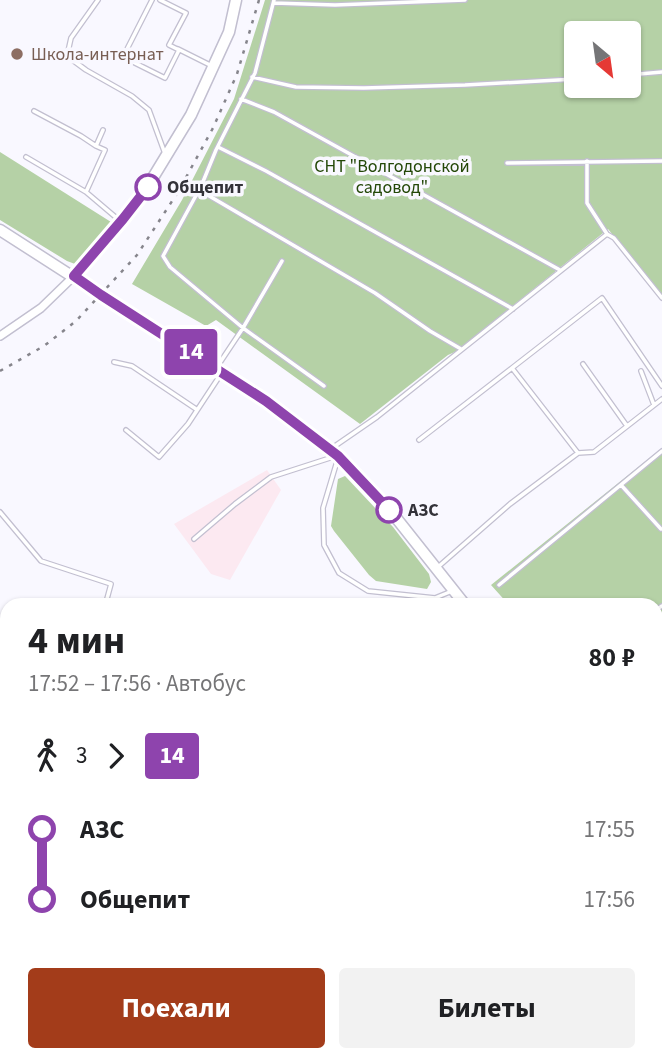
<!DOCTYPE html>
<html lang="ru">
<head>
<meta charset="utf-8">
<style>
  body { margin:0; font-family:"Source Sans 3",sans-serif; background:#f2f2f2; color:#202124; height:100vh; display:flex; flex-direction:column; font-size:26px; white-space:nowrap }
  * { box-sizing:border-box; margin:0 }
  p { font-size:23px; color:#757577 }
  .icon { flex:none; width:38px; height:38px; fill:none; stroke:currentColor; stroke-width:2; stroke-linecap:round; stroke-linejoin:round }
  .map { position:relative; flex:1; overflow:hidden }
  .side { position:absolute; left:0px; top:598px; width:663px; height:464px; display:flex; flex-direction:column; background:#fff; border-radius:21px 21px 0 0; box-shadow:0 2px 5px #0004 }
  .side>* { flex:none }
  .badge { padding:0 14px; border-radius:5px; font-size:24px; line-height:46px }
  .needle { width:46px; rotate:151deg }
  .tools { position:absolute; left:564px; top:21px; display:grid; gap:14px }
  .tools a { display:grid; place-items:center; width:77px; height:77px; border-radius:7px; background:#fff; box-shadow:0 2px 5px #0004; font-size:35px }
  .map>.badge { position:absolute; translate:-50% -50%; box-shadow:0 0 0 4px #fff }
  .legs { display:flex; align-items:center; gap:10px; height:77px; padding:0 28px; font-size:23px }
  .legs p { margin-inline-start:auto }
  .headline { display:flex; align-items:center; justify-content:space-between; height:119px; padding:0 28px }
  h1 { font-size:38px; font-weight:700; line-height:52px }
  .primary-button { display:flex; gap:14px; margin-top:auto; padding:14px 28px }
  .primary-button a { flex:1; height:80px; border-radius:7px; background:#a33c1a; color:#fff; font-size:28px; font-weight:700; line-height:80px; text-align:center }
  .primary-button a+a { background:#f2f2f2; color:#202124 }
  ul { padding:0 28px; list-style:none }
  li { display:flex; align-items:center; gap:24px; height:70px; font-size:26px }
  li i { display:grid; place-items:center; width:10px; height:100%; margin:0 9px; background:currentColor }
  li i::after { content:''; width:18px; height:18px; margin:-9px; border:5px solid; border-radius:50%; background:#fff }
  li p { margin-inline-start:auto }
  li:first-child i { background:linear-gradient(#0000 50%,currentColor 0) }
  li:last-child i { background:linear-gradient(currentColor 50%,#0000 0) }
  .map>svg:first-child { display:block }
</style>
</head>
<body>
<div class="map">
<svg width="662" height="1061" viewBox="0 0 662 1061">
  <rect width="100%" height="100%" fill="#f9f8ff"/>
  <path fill="#fce9f1" d="M267,470l14,20 -51,90 -19,-6 -37,-50z"/>
  <path fill="#b5d1a6" fill-rule="evenodd" d="M265,0h397v294l-54,-65 -151,122 -9,4 -88,69 -144,-104 -10,6 -74,-42 50,-84 52,-101zM576,33h52v53h-52z
    M0,152l111,70 1,3 -32,38 -5,1 -8,-3 -67,-41z
    M662,448v295l-6,-7v-130l-147,-1 -18,-20z
    M345,476l48,51 36,47 2,8 -4,7 -51,-8 -7,-6 -35,-44 -3,-5 7,-47z
    M0,698l7,3v354h559l-3,6h-563z"/>
  <g fill="none" stroke-linecap="round" stroke-linejoin="round">
    <g stroke="#c2bfd0" stroke-width="6">
      <path id="lane" d="M98,0l-27,38 -4,18 19,14 46,26 17,14 15,41
        M152,0l-29,57 42,21 14,-28 -10,-5
        M160,0l26,13 -17,32
        M274,3l61,2 130,-5
        M178,49l34,17
        M628,75l34,-3
        M252,77l44,10 68,1 101,-3 111,-6
        M241,99l33,13 286,158
        M34,111l47,25 15,10
        M103,130l-7,16 9,4 -19,42 33,28
        M218,147l48,24 247,138
        M26,157l60,35
        M587,161v42l20,31
        M507,163l155,-2
        M200,189l16,-39 39,-77 19,-73
        M114,362l18,4 64,43
        M583,364l44,62
        M217,367l26,-39 39,-67
        M512,368l90,-70 60,88
        M641,371l13,34
        M324,386l-81,-58 -73,-61 -7,-11 36,-66 176,103 55,38 31,18
        M126,430l33,27 29,-33 33,-50
        M419,440l93,-72 66,85 -68,51 -72,63
        M332,448l45,-31 230,-183 7,4 48,60
        M578,453l16,-1 68,-53
        M338,458l-15,50 1,37 15,28 29,18 67,7 17,-7
        M621,485l40,44
        M0,512l41,49 70,23 -6,22
        M194,539l41,-35 36,-27 62,-20
        M499,585l163,-134
        M656,610l6,-4
        M0,691l7,-15
        M656,741l6,6
        M0,795l7,-8
        M0,971l7,-5
        M165,1055l11,6
        M348,1055l12,6
        M538,1055l9,5
        M38,1061l4,-6
        M216,1061l3,-6
        M430,1061l3,-6"/>
    </g>
    <g stroke="#c2bfd0" stroke-width="10">
      <path id="street" d="M0,336l41,-28 33,-32"/>
    </g>
    <g stroke="#c2bfd0" stroke-width="13">
      <path id="secondary" d="M0,230l266,171 72,55 59,63 69,87
        M74,276l47,-54 22,-28 48,-79 38,-83 7,-32
        M656,857l6,6"/>
    </g>
    <g stroke="#c2bfd0" stroke-width="15">
      <path id="primary" d="M0,664l7,3
        M656,904l6,3"/>
    </g>
    <use href="#lane" stroke="#fff" stroke-width="3.5"/>
    <use href="#street" stroke="#fff" stroke-width="7"/>
    <use href="#secondary" stroke="#fff" stroke-width="10"/>
    <use href="#primary" stroke="#fff" stroke-width="12"/>
    <path stroke="#86858c" stroke-width="2.5" stroke-dasharray="3.5 7" stroke-linecap="butt" d="M0,371l44,-25 32,-25 61,-66 41,-63 35,-64 24,-54 22,-74
      M0,641l7,2
      M656,790l6,1"/>
  </g>
  <g fill="none" stroke-linecap="round" stroke-linejoin="round">
    <g stroke="#fff" stroke-width="16">
      <path id="line-1" d="M148,187l-25,32 -49,57 27,19 165,106 72,55 51,54"/>
    </g>
    <use href="#line-1" stroke="#8e44ad" stroke-width="10"/>
  </g>
  <circle fill="#8d6e63" stroke="#f9f8ff" stroke-width="2.5" cx="17" cy="54" r="7"/>
  <g fill="#fff" stroke="#8e44ad" stroke-width="3.5">
    <circle cx="148" cy="187" r="12"/>
    <circle cx="389" cy="510" r="12"/>
  </g>
  <g text-anchor="middle" stroke-width="7" stroke-linejoin="round" paint-order="stroke">
    <g font-size="18" fill="#785e54" stroke="#f9f8ff" text-anchor="start">
      <text x="31" y="60">Школа-интернат</text>
    </g>
    <g font-size="18" fill="#244808" stroke="#f9f8ff">
      <text x="392" y="172">СНТ "Волгодонской<tspan x="392" dy="21">садовод"</tspan></text>
    </g>
    <g font-size="18" font-weight="bold" fill="#333239" stroke="#f9f8ff" text-anchor="start">
      <text x="167" y="193">Общепит</text>
      <text x="408" y="516">АЗС</text>
    </g>
  </g>
</svg>
<div class="tools">
<a><svg class="needle" viewBox="-14 -14 28 28"><path d="M0-13l5 13h-10z" fill="#e53935"/><path d="M0 13l5-13h-10z" fill="#757577"/></svg></a>
</div>
<b class="badge" style="left:191px;top:352px;background:#8e44ad;color:#fff">14</b>
<section class="side">
<div class="headline"><div><h1>4 мин</h1><p>17:52 – 17:56 · Автобус</p></div><b>80 ₽</b></div>
<div class="legs"><svg class="icon" aria-label="walk" viewBox="0 0 24 24"><circle cx="13" cy="4" r="2"/><path d="M13 8l-2 6 4 7M11 14l-3 7M7 12l3-4h3l4 4"/></svg>3<svg class="icon" aria-label="forward" viewBox="0 0 24 24"><path d="M9 5l7 7-7 7"/></svg><b class="badge" style="background:#8e44ad;color:#fff">14</b></div>
<ul>
<li><i style="color:#8e44ad"></i><b>АЗС</b><p>17:55</p></li>
<li><i style="color:#8e44ad"></i><b>Общепит</b><p>17:56</p></li>
</ul>
<div class="primary-button"><a>Поехали</a><a>Билеты</a></div>
</section>
</div>
</body>
</html>
